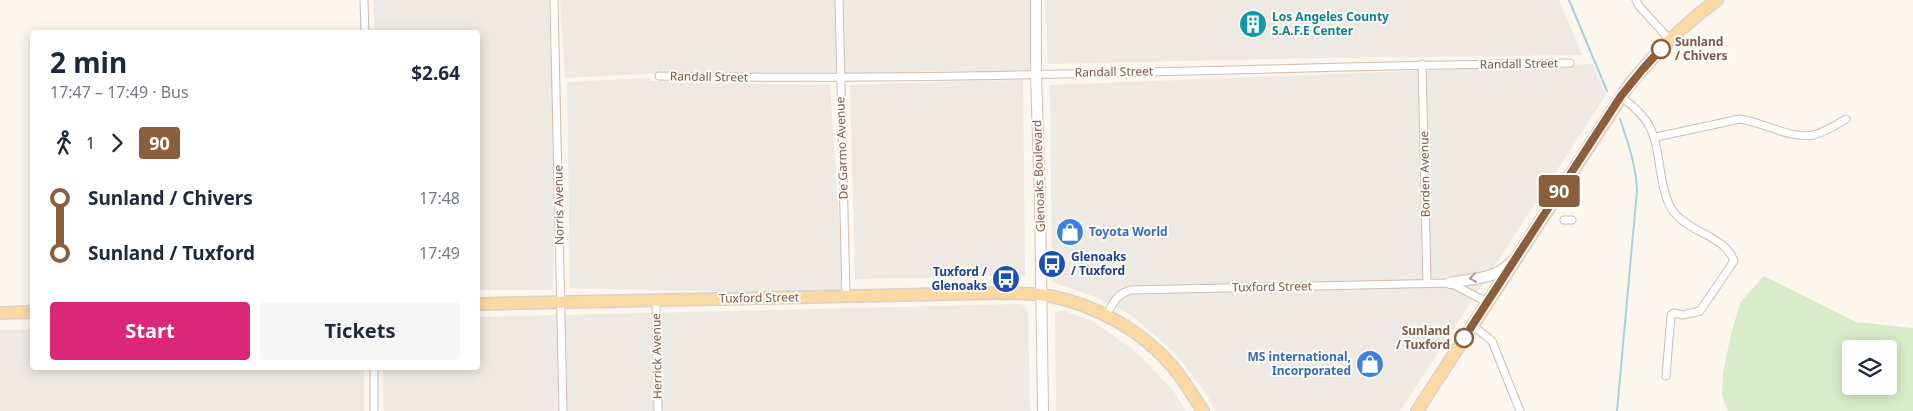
<!DOCTYPE html>
<html lang="en">
<head>
<meta charset="utf-8">
<style>
  body { margin:0; font-family:"Noto Sans",sans-serif; background:#f6f6f7; color:#1f2937; height:100vh; display:flex; flex-direction:column; font-size:19px; white-space:nowrap }
  * { box-sizing:border-box; margin:0 }
  p { font-size:16px; color:#747a83 }
  .icon { flex:none; width:28px; height:28px; fill:none; stroke:currentColor; stroke-width:2; stroke-linecap:round; stroke-linejoin:round }
  .map { position:relative; flex:1; overflow:hidden }
  .details { position:absolute; left:30px; top:30px; width:450px; height:340px; display:flex; flex-direction:column; background:#fff; border-radius:5px; box-shadow:0 2px 12px #0003 }
  .details>* { flex:none }
  .badge { padding:0 10px; border-radius:4px; font-size:18px; line-height:32px }
  .tools { position:absolute; left:1842px; top:340px; display:grid; gap:10px }
  .tools a { display:grid; place-items:center; width:55px; height:55px; border-radius:5px; background:#fff; box-shadow:0 2px 12px #0003; font-size:25px }
  .map>.badge { position:absolute; translate:-50% -50%; box-shadow:0 0 0 2px #fff }
  .legs { display:flex; align-items:center; gap:8px; height:55px; padding:0 20px; font-size:16px }
  .legs p { margin-inline-start:auto }
  .headline { display:flex; align-items:center; justify-content:space-between; height:85px; padding:0 20px }
  h1 { font-size:28px; font-weight:700; line-height:38px }
  .cta { display:flex; gap:10px; margin-top:auto; padding:10px 20px }
  .cta a { flex:1; height:58px; border-radius:5px; background:#db2777; color:#fff; font-size:20px; font-weight:700; line-height:58px; text-align:center }
  .cta a+a { background:#f6f6f7; color:#1f2937 }
  ul { padding:0 20px; list-style:none }
  li { display:flex; align-items:center; gap:18px; height:55px; font-size:19px }
  li i { display:grid; place-items:center; width:8px; height:100%; margin:0 6px; background:currentColor }
  li i::after { content:''; width:12px; height:12px; margin:-6px; border:4px solid; border-radius:50%; background:#fff }
  li p { margin-inline-start:auto }
  li:first-child i { background:linear-gradient(#0000 50%,currentColor 0) }
  li:last-child i { background:linear-gradient(currentColor 50%,#0000 0) }
  .map>svg:first-child { display:block }
</style>
</head>
<body>
<div class="map">
<svg width="1913" height="411" viewBox="0 0 1913 411">
  <rect width="100%" height="100%" fill="#fdf6ec"/>
  <path fill="#efe9e4" d="M373,0h181l2,85 -3,205h-75v-258h-103z
    M560,0h276l1,75 -189,-1 -83,4z
    M842,0h189l1,71h-98l-89,4z
    M1045,0h514l23,55 -264,3 -270,6z
    M1592,64l14,31 -206,316h-184l-12,-21 -30,-38 -43,-37 -36,-18 -43,-15 -2,-197z
    M649,78l1,3 180,4 14,209 -274,-6 -3,-206z
    M1023,80l2,196 -170,3 -5,-194 82,-3z
    M1022,304l6,7 2,100h-646l-1,-43h95v-51z
    M1062,310l30,11 42,29 39,40 13,21h-130l-1,-98z
    M32,329v39h332v43h-364v-81z"/>
  <path fill="#d8ecc9" fill-rule="evenodd" d="M1764,276l92,46 57,6v83h-185l-6,-15 1,-22 7,-36 10,-35zM1851,349h38v37h-38z"/>
  <g fill="none" stroke-linecap="round" stroke-linejoin="round">
    <path stroke="#a5d3da" stroke-width="2" d="M1569,0l38,91
      M1617,411l20,-221c-1,-25 -9,-47 -17,-71"/>
    <g stroke="#d1beb0" stroke-width="9">
      <path id="street" d="M364,0l1,32
        M554,0l9,411
        M839,0l7,296
        M1636,0l3,6 31,34
        M1422,64l5,219
        M659,76c303,6 607,-10 911,-13
        M1621,97c34,24 34,39 40,78 2,11 4,23 10,33 15,25 53,26 63,53l-34,50 -17,4 -9,-2 -3,2 -5,61
        M1656,137l84,-18c22,3 53,21 74,16 11,-3 22,-10 32,-16
        M1564,220h8
        M656,300l2,111
        M1106,316c6,-11 11,-23 25,-26l319,-7 37,19
        M1472,325l20,16 28,70
        M374,368v43"/>
    </g>
    <g stroke="#d6c0b0" stroke-width="12">
      <path id="secondary" d="M1036,0v74l4,128 3,209
        M1450,283c22,-5 45,-3 61,-21"/>
    </g>
    <g stroke="#dad1cd" stroke-width="14">
      <path id="primary" d="M478,304l518,-11c18,0 37,0 54,3 46,9 92,35 122,70 12,14 21,30 31,45
        M0,313l32,-1
        M1417,411l210,-323c26,-33 56,-63 90,-88"/>
    </g>
    <use href="#street" stroke="#fff" stroke-width="7"/>
    <use href="#secondary" stroke="#fff" stroke-width="10"/>
    <use href="#primary" stroke="#fbd9a5" stroke-width="11"/>
  </g>
  <defs><path id="oneway-chevron" d="M-2-3.5L2.5 0L-2 3.5" fill="none" stroke-width="1.6" stroke-linecap="round" stroke-linejoin="round" transform="scale(1.25)"/></defs>
  <use stroke="#af9d94" href="#oneway-chevron" transform="translate(1473 278) rotate(172)"/>
  <g fill="none" stroke-linecap="round" stroke-linejoin="round">
    <g stroke="#fff" stroke-width="11">
      <path id="line-1" d="M1464,338l157,-242 21,-26 19,-21"/>
    </g>
    <use href="#line-1" stroke="#8b5e3c" stroke-width="8"/>
  </g>
  <defs>
    <g id="building-disc" transform="scale(1.4375)"><circle r="9.5" fill="#0f9aa8" stroke="#fffaf3"/><path d="M-4-6H4V6H1V3H-1V6H-4ZM-2.5-4.3h1.7v1.8h-1.7ZM.8-4.3h1.7v1.8H.8ZM-2.5-1h1.7V.8h-1.7ZM.8-1h1.7V.8H.8Z" fill="#fff"/></g>
    <g id="shop-disc" transform="scale(1.4375)"><circle r="9.5" fill="#3f7fe0" stroke="#fffaf3"/><path d="M-5-2.5h2.3a2.7 3.5 0 0 1 5.4 0H5L5.5 6h-11ZM-1.5-2.5h3a1.5 2.3 0 0 0-3 0Z" fill="#fff"/></g>
    <g id="bus-disc" transform="scale(1.4375)"><circle r="9.5" fill="#1a4fb4" stroke="#fffaf3"/><path d="M-5-6H5V4H4V6H2V4H-2V6H-4V4H-5ZM-3.5-4V0h7V-4ZM-3.5 1.2v1.5H-2V1.2ZM2 1.2v1.5H3.5V1.2Z" fill="#fff"/></g>
  </defs>
  <g fill-rule="evenodd">
    <use href="#building-disc" x="1253" y="24"/>
    <use href="#shop-disc" x="1070" y="232"/>
    <use href="#bus-disc" x="1052" y="264"/>
    <use href="#bus-disc" x="1006" y="279"/>
    <use href="#shop-disc" x="1370" y="364"/>
  </g>
  <g fill="#fff" stroke="#8b5e3c" stroke-width="2.5">
    <circle cx="1661" cy="49" r="9"/>
    <circle cx="1464" cy="338" r="9"/>
  </g>
  <g text-anchor="middle" stroke-width="4" stroke-linejoin="round" paint-order="stroke">
    <g font-size="12" font-weight="bold" fill="#0d838f" stroke="#fffaf3" text-anchor="start">
      <text x="1272" y="21">Los Angeles County<tspan x="1272" dy="14">S.A.F.E Center</tspan></text>
    </g>
    <g font-size="12" font-weight="bold" fill="#7a5c4d" stroke="#fffaf3" text-anchor="start">
      <text x="1675" y="46">Sunland<tspan x="1675" dy="14">/ Chivers</tspan></text>
      <text x="1450" y="335" text-anchor="end">Sunland<tspan x="1450" dy="14">/ Tuxford</tspan></text>
    </g>
    <g font-size="12" fill="#7a5c4d" stroke="#fffaf3">
      <text transform="translate(1519 64) rotate(-1)" y="4">Randall Street</text>
      <text transform="translate(1114 72) rotate(-1)" y="4">Randall Street</text>
      <text transform="translate(709 77) rotate(1)" y="4">Randall Street</text>
      <text transform="translate(842 148) rotate(-92)" y="4">De Garmo Avenue</text>
      <text transform="translate(1425 174) rotate(-91)" y="4">Borden Avenue</text>
      <text transform="translate(1039 176) rotate(-92)" y="4">Glenoaks Boulevard</text>
      <text transform="translate(559 205) rotate(-91)" y="4">Norris Avenue</text>
      <text transform="translate(1272 287) rotate(-1)" y="4">Tuxford Street</text>
      <text transform="translate(759 298) rotate(-1)" y="4">Tuxford Street</text>
      <text transform="translate(657 356) rotate(-91)" y="4">Herrick Avenue</text>
    </g>
    <g font-size="12" font-weight="bold" fill="#366cbe" stroke="#fffaf3" text-anchor="start">
      <text x="1089" y="236">Toyota World</text>
      <text x="1351" y="361" text-anchor="end">MS international,<tspan x="1351" dy="14">Incorporated</tspan></text>
    </g>
    <g font-size="12" font-weight="bold" fill="#164399" stroke="#fffaf3" text-anchor="start">
      <text x="1071" y="261">Glenoaks<tspan x="1071" dy="14">/ Tuxford</tspan></text>
      <text x="987" y="276" text-anchor="end">Tuxford /<tspan x="987" dy="14">Glenoaks</tspan></text>
    </g>
  </g>
</svg>
<div class="tools">
<a><svg class="icon" aria-label="layers" viewBox="0 0 24 24"><path d="M12 4l9 5-9 5-9-5zM3 14l9 5 9-5"/></svg></a>
</div>
<b class="badge" style="left:1559px;top:191px;background:#8b5e3c;color:#fff">90</b>
<section class="details">
<div class="headline"><div><h1>2 min</h1><p>17:47 – 17:49 · Bus</p></div><b>$2.64</b></div>
<div class="legs"><svg class="icon" aria-label="walk" viewBox="0 0 24 24"><circle cx="13" cy="4" r="2"/><path d="M13 8l-2 6 4 7M11 14l-3 7M7 12l3-4h3l4 4"/></svg>1<svg class="icon" aria-label="forward" viewBox="0 0 24 24"><path d="M9 5l7 7-7 7"/></svg><b class="badge" style="background:#8b5e3c;color:#fff">90</b></div>
<ul>
<li><i style="color:#8b5e3c"></i><b>Sunland / Chivers</b><p>17:48</p></li>
<li><i style="color:#8b5e3c"></i><b>Sunland / Tuxford</b><p>17:49</p></li>
</ul>
<div class="cta"><a>Start</a><a>Tickets</a></div>
</section>
</div>
</body>
</html>
